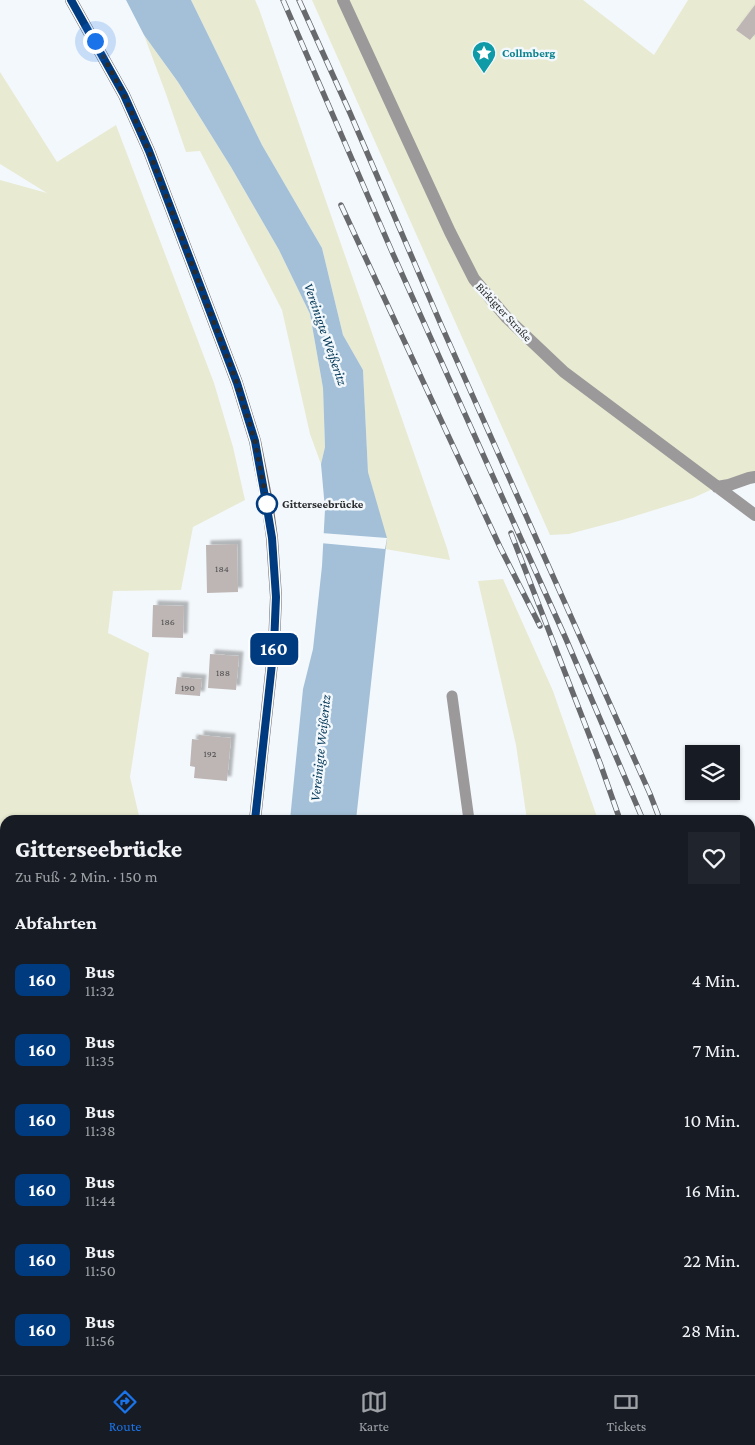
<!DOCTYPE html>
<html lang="de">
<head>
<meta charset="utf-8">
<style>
  body { margin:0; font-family:"Crimson Pro",serif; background:#20242c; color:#f1f3f6; height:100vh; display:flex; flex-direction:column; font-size:19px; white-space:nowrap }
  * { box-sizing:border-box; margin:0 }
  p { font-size:16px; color:#9ea1a6 }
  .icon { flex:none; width:28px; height:28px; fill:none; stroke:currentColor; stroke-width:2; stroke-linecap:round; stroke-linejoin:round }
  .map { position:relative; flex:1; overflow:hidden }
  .side { position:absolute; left:0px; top:815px; width:755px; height:560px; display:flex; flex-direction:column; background:#171b24; border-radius:15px 15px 0 0; box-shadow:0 1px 4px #0004 }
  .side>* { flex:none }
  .badge { padding:0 10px; border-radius:8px; font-size:18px; line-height:32px }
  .buttons { position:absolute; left:685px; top:745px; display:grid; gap:10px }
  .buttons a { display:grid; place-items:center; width:55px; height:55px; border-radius:0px; background:#171b24; box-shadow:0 1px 4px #0004; font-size:25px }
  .you { position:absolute; width:25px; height:25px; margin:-12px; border:4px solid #fff; border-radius:50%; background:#1a73e8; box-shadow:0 0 0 8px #1a73e833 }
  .map>.badge { position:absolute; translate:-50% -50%; box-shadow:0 0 0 2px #fff }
  h2 { padding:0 15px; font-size:19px; line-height:45px }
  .round { display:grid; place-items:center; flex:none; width:52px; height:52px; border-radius:0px; background:#20242c }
  .overview { display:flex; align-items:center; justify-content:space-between; height:85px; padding:0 15px }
  h1 { font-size:24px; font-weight:800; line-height:38px }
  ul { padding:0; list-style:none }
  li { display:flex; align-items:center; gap:15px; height:70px; padding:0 15px }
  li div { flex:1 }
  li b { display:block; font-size:19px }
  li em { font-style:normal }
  li .badge { min-width:55px; font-weight:700; text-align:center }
  .tabs { display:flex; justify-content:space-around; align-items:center; height:70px; border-top:1px solid #363941; background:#171b24; font-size:14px; color:#9ea1a6 }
  .tabs a { display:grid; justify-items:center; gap:2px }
  .tabs .active { color:#1a73e8 }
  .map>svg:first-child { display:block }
</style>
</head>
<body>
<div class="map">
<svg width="755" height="1375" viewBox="0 0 755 1375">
  <defs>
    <filter id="shadow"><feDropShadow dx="4.5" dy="-4.5" stdDeviation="1" flood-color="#0004"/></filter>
  </defs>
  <rect width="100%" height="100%" fill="#f3f8fc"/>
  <path fill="#e8ead2" d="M191,0h64l4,9 188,539 3,12 -65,-11 1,-11 -18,-66 -5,-102 -20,-35 -21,-87 -60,-103z
    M312,0h271l71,55 34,-55h67v477l-38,10 -24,11 -71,22 -53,14 -19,1z
    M144,35l34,47 53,85 48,83 31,64 13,74 2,59 -4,17 -11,-30 -28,-124 -82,-159 -14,1 -20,-58z
    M0,72l57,90 59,-37 98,258 19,64 12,53 -52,27 -12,63 -68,1 -5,42 41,20 -19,124 10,43h-135v550h100l-6,5h-99v-1195l47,13 -47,-29z
    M503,579l50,112 45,129h-71l-11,-75 -38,-164z
    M545,1370h172v5h-169z"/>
  <path fill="#a3c0d8" d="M126,0h65l71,145 60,103 21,87 20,35 5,102 19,66 -31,282h-66l13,-131 10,-40 9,-83 3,-57 -4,-45 4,-17 -2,-59 -13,-74 -31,-64 -48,-83 -53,-85 -34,-47z
    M485,1370h60l3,5h-60z"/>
  <path fill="#f3f8fc" d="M321,533l66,5 -2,11 -65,-6z"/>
  <path fill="#bdb6b5" filter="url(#shadow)" d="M755,5v29l-5,6 -14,-10z
    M237,544l1,48 -31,1 -1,-48z
    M153,605l31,1 -1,32 -31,-1z
    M210,654l29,2 -3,34 -28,-2z
    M177,677l25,2 -2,17 -25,-2z
    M199,735l32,3 -4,43 -33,-3 1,-11 -5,-1 2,-27 7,1z
    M136,1370h26l1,5h-26z"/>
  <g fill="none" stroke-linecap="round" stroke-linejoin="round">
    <path stroke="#9c999a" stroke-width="11" d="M452,696l17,124
      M310,1375l19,-5"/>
    <path stroke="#9c999a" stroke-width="12" d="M343,0l107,232 24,47 33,39 57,54 191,143
      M717,487l12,-2 20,-7 6,-1"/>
    <path stroke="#716d6e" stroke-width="12" d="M71,0l53,95 25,56 88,232 18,58 12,61 5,36 4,59 -2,48 -19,175
      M206,1370l1,5"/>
    <g stroke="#67696c" stroke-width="5.5">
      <path id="rail" d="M283,0l110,254 173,385 77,181
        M299,0l51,113 92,214 208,467 10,26
        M341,205l159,342 40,79
        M511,533l89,230 20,57
        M750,1125l5,32
        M750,1249l5,78
        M734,1370v5"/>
    </g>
    <use href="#rail" stroke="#f3f8fc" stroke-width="4" stroke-dasharray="11" stroke-linecap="butt"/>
  </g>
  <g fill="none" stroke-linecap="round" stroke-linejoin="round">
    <g stroke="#fff" stroke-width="11">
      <path id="line" d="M71,0l53,95 25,56 88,232 18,58 11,61 6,36 4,59 -2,48 -19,175"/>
    </g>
    <use href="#line" stroke="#003b80" stroke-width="8"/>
    <path stroke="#2a2b2d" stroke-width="5" stroke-dasharray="0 9" d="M95,41l29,54 25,56 88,232 18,58 12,63"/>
  </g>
  <defs>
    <g id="sight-pin" transform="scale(1.25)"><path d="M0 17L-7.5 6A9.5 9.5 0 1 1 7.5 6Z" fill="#0f9aa8" stroke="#f3f8fc"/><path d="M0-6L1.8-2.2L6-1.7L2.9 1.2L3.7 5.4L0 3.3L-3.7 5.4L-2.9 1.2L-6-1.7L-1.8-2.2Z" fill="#fff"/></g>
  </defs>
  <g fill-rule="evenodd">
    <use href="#sight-pin" x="484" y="53"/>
  </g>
  <circle fill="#fff" stroke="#003b80" stroke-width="2.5" cx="267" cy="504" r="10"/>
  <g text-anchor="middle" stroke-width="5" stroke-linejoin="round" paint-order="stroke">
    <g font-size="10" fill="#4f4e4f">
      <text x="222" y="572">184</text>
      <text x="168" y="625">186</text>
      <text x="223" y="676">188</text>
      <text x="188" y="691">190</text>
      <text x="210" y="757">192</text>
    </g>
    <g font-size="12" font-weight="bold" fill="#0d838f" stroke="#f3f8fc" text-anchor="start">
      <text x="502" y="57">Collmberg</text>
    </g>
    <g font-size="12" fill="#2a2b2d" stroke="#f3f8fc">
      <text transform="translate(504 312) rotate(47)" y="4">Birkigter Straße</text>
    </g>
    <g font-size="12" font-weight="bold" fill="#2a2b2d" stroke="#f3f8fc" text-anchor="start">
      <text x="282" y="508">Gitterseebrücke</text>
    </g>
    <g font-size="14" font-style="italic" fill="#023757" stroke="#f3f8fc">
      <text transform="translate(326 334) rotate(71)" y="5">Vereinigte Weißeritz</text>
      <text transform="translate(320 748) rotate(-84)" y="5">Vereinigte Weißeritz</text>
    </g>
  </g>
</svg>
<div class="buttons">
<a><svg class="icon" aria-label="layers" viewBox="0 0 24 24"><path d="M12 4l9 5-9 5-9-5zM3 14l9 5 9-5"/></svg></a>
</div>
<div class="you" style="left:95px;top:41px"></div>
<b class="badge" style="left:274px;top:649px;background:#003b80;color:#fff">160</b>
<section class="side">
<div class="overview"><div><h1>Gitterseebrücke</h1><p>Zu Fuß · 2 Min. · 150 m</p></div><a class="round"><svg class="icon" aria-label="heart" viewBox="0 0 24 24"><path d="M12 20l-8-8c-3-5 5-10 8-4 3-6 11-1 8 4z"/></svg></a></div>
<h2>Abfahrten</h2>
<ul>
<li><span class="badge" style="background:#003b80;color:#fff">160</span><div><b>Bus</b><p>11:32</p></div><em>4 Min.</em></li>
<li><span class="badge" style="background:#003b80;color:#fff">160</span><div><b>Bus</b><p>11:35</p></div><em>7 Min.</em></li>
<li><span class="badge" style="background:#003b80;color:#fff">160</span><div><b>Bus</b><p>11:38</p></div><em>10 Min.</em></li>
<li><span class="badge" style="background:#003b80;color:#fff">160</span><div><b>Bus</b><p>11:44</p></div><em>16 Min.</em></li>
<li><span class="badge" style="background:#003b80;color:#fff">160</span><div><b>Bus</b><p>11:50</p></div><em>22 Min.</em></li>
<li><span class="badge" style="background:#003b80;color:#fff">160</span><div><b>Bus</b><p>11:56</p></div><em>28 Min.</em></li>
</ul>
</section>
</div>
<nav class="tabs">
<a class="active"><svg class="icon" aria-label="directions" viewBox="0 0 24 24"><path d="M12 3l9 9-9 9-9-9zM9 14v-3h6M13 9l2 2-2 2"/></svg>Route</a>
<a><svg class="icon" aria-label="map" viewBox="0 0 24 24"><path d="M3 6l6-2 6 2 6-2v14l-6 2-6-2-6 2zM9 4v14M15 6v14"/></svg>Karte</a>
<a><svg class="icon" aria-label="tickets" viewBox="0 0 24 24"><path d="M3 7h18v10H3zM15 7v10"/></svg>Tickets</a>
</nav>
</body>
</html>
